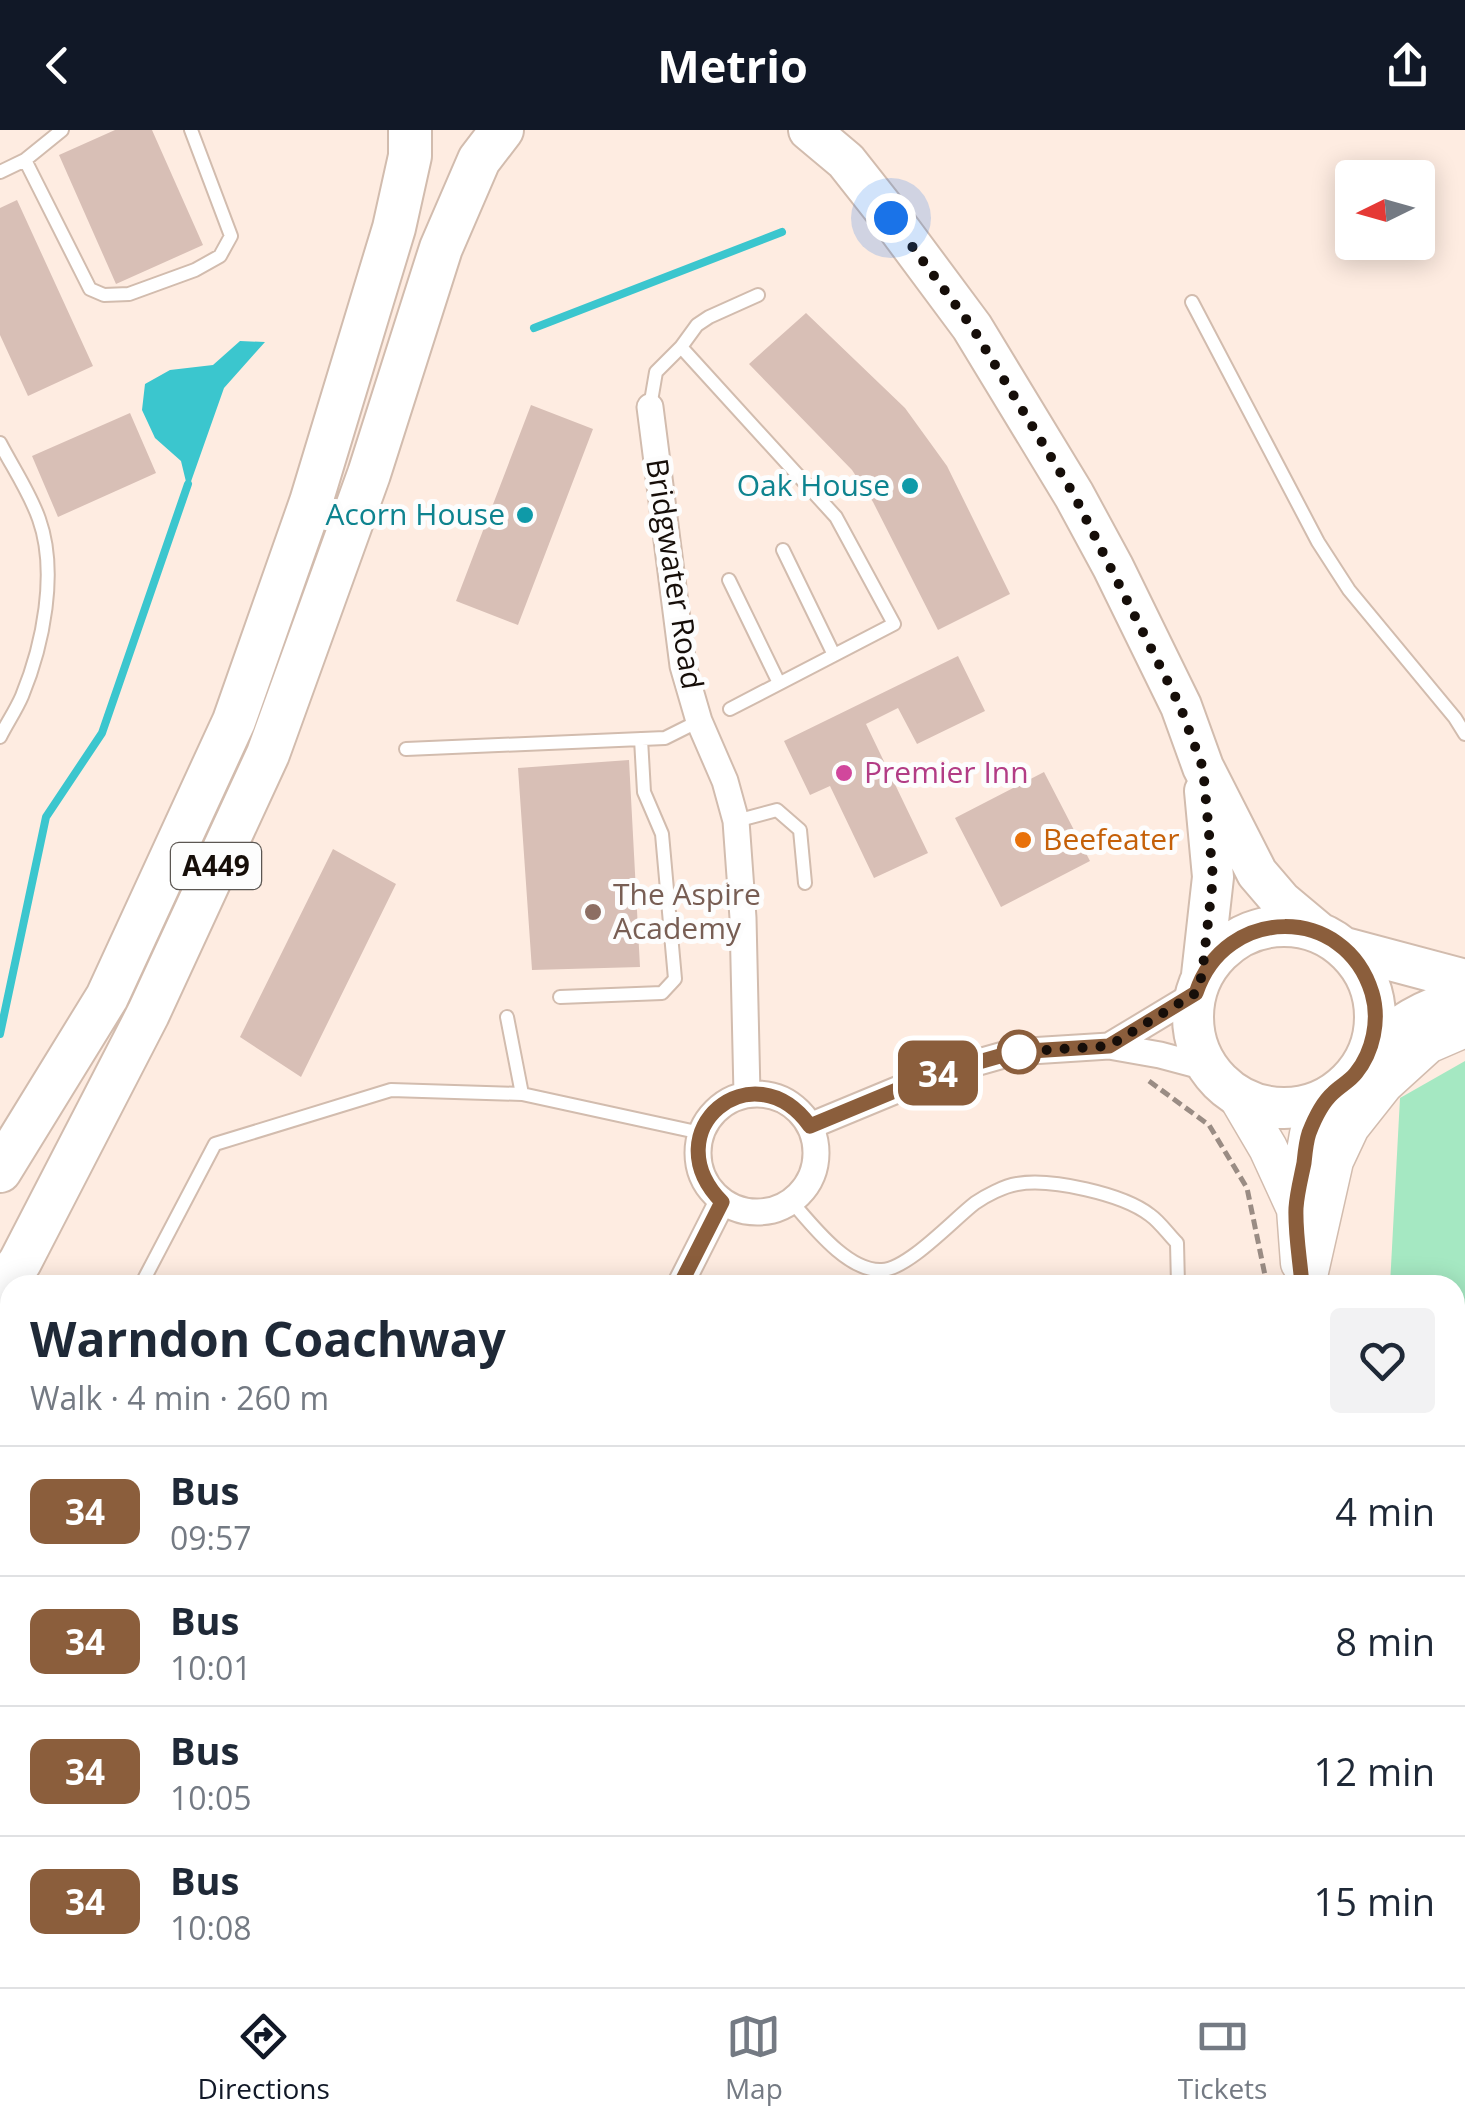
<!DOCTYPE html>
<html lang="en">
<head>
<meta charset="utf-8">
<style>
  body { margin:0; font-family:"Open Sans",sans-serif; background:#f2f2f3; color:#1f2937; height:100vh; display:flex; flex-direction:column; font-size:38px; white-space:nowrap }
  * { box-sizing:border-box; margin:0 }
  p { font-size:32px; color:#747a83 }
  .icon { flex:none; width:55px; height:55px; fill:none; stroke:currentColor; stroke-width:2; stroke-linecap:round; stroke-linejoin:round }
  .map { position:relative; flex:1; overflow:hidden }
  .details { position:absolute; left:0px; top:1145px; width:1465px; height:712px; display:flex; flex-direction:column; background:#fff; border-radius:30px 30px 0 0; box-shadow:0 5px 25px #0003 }
  .details>* { flex:none }
  .badge { padding:0 20px; border-radius:15px; font-size:35px; line-height:65px }
  .needle { width:65px; rotate:265deg }
  .tools { position:absolute; left:1335px; top:30px; display:grid; gap:20px }
  .tools a { display:grid; place-items:center; width:100px; height:100px; border-radius:10px; background:#fff; box-shadow:0 5px 25px #0003; font-size:50px }
  .you { position:absolute; width:50px; height:50px; margin:-25px; border:8px solid #fff; border-radius:50%; background:#1a73e8; box-shadow:0 0 0 15px #1a73e833 }
  .map>.badge { position:absolute; translate:-50% -50%; box-shadow:0 0 0 5px #fff }
  .round { display:grid; place-items:center; flex:none; width:105px; height:105px; border-radius:10px; background:#f2f2f3 }
  .summary { display:flex; align-items:center; justify-content:space-between; height:170px; padding:0 30px }
  h1 { font-size:48px; font-weight:700; line-height:75px }
  ul { padding:0; list-style:none }
  li { display:flex; align-items:center; gap:30px; height:130px; padding:0 30px; border-top:2px solid #e0e1e3 }
  li div { flex:1 }
  li b { display:block; font-size:38px }
  li em { font-style:normal }
  li .badge { min-width:110px; font-weight:700; text-align:center }
  header { display:flex; justify-content:space-between; align-items:center; height:130px; padding:0 30px; background:#111827; color:#fff; font-size:45px; font-weight:700 }
  .menu { display:flex; justify-content:space-around; align-items:center; height:140px; border-top:2px solid #e0e1e3; background:#fff; font-size:28px; color:#747a83 }
  .menu a { display:grid; justify-items:center; gap:5px }
  .menu .on { color:#111827 }
  .map>svg:first-child { display:block }
</style>
</head>
<body>
<header><svg class="icon" aria-label="back" viewBox="0 0 24 24"><path d="M15 5l-7 7 7 7"/></svg>Metrio<svg class="icon" aria-label="share" viewBox="0 0 24 24"><path d="M12 15V3M7 8l5-5 5 5M5 13v7h14v-7"/></svg></header>
<div class="map">
<svg width="1465" height="1857" viewBox="0 0 1465 1857">
  <rect width="100%" height="100%" fill="#feece1"/>
  <path fill="#a5e8c2" d="M1465,931v926h-58l-1,-9h49v-693h-65l10,-187z
    M10,1195v553l-10,33v-572z"/>
  <path fill="#3bc6ce" d="M240,211l25,1 -41,46 -36,102 -7,-29 -26,-23 -13,-28 3,-26 25,-14 43,-5z
    M0,1404l10,13v40l-10,33z"/>
  <g fill="none" stroke-linecap="round" stroke-linejoin="round">
    <path stroke="#3bc6ce" stroke-width="8" d="M534,198l248,-96
      M0,904l46,-217 56,-84 86,-249"/>
  </g>
  <path fill="#d8bfb6" d="M115,0h37l51,115 -87,39 -57,-129z
    M17,70l76,166 -65,30 -28,-61v-127z
    M806,183l99,95 42,58 63,128 -72,36 -65,-128 -21,-32 -103,-106z
    M531,275l62,24 -75,196 -62,-24z
    M130,283l26,60 -98,44 -26,-61z
    M958,526l27,55 -68,33 -19,-36 -32,16 62,129 -54,25 -44,-92 -20,9 -26,-54z
    M629,630l11,207 -108,3 -14,-202z
    M1044,642l46,89 -89,46 -46,-89z
    M333,719l63,35 -95,193 -61,-40z"/>
  <g fill="none" stroke-linecap="round" stroke-linejoin="round">
    <g stroke="#d2bcae" stroke-width="16">
      <path id="service" d="M25,30l65,129 14,6 25,-1 66,-24 25,-14 11,-20 -40,-106
        M0,42l25,-12 37,-30
        M1192,172l126,240 31,48 106,128 10,16
        M681,217l155,170 58,107 -164,85
        M650,277l6,-35 25,-25 16,-22 12,-8 49,-22
        M0,313c13,25 30,50 39,76 19,53 4,126 -17,177 -6,14 -15,27 -22,41
        M783,420l51,105
        M729,450l50,103
        M406,619l259,-11 34,-17
        M736,691l41,-11 23,20 5,53
        M560,867l102,-4 13,-14 -13,-145 -18,-42 -3,-53
        M507,887l15,77
        M792,1072c20,23 56,70 90,68 26,-1 71,-50 93,-67 10,-7 29,-17 42,-19 34,-6 106,10 133,31 10,7 18,19 27,28l1,42
        M141,1155l74,-141 176,-54 131,4 179,39
        M1021,1857l1,-9
        M1081,1857l2,-9"/>
    </g>
    <g stroke="#d2bcae" stroke-width="29">
      <path id="minor" d="M650,277l33,259 16,55 26,60 11,40 7,97 4,176
        M1109,916l88,-53
        M698 1023a59 59 0 1 1 118 0a59 59 0 1 1-118 0Z
        M810,996l123,-51 81,-23 95,-6 51,9 45,12
        M680,1155l42,-83
        M535,1848l1,9"/>
    </g>
    <g stroke="#d2bcae" stroke-width="41">
      <path id="secondary" d="M1238,967l30,51 28,61
        M1300,1133l-4,-54 13,-75 21,-39
        M1306,1155l28,-124 16,-34 34,-43 44,-40 37,-16
        M1348,1848v9"/>
    </g>
    <g stroke="#d2bcae" stroke-width="44">
      <path id="primary" d="M809,0l37,31 45,57 81,109 102,168 39,72 68,139 22,61 54,106 24,28 37,31
        M1193 887a91 91 0 1 1 182 0a91 91 0 1 1-182 0Z
        M1345,818l120,32
        M1202,845l11,-98 -8,-86
        M1368,924c34,-31 52,-44 97,-56"/>
    </g>
    <g stroke="#d2bcae" stroke-width="46">
      <path id="trunk" d="M0,1041l107,-174 127,-276 77,-219 83,-274 16,-72v-26
        M0,1160l20,-28 128,-248 120,-260 101,-280 72,-226 38,-88 23,-30"/>
    </g>
    <path stroke="#9a8c84" stroke-width="5" stroke-dasharray="10 5" stroke-linecap="butt" d="M1149,951l60,44 38,63 20,97
      M0,1366l10,3
      M0,1781l7,-8 -5,-153 8,-100"/>
    <use href="#service" stroke="#fff" stroke-width="12"/>
    <use href="#minor" stroke="#fff" stroke-width="25"/>
    <use href="#secondary" stroke="#fff" stroke-width="38"/>
    <use href="#primary" stroke="#fff" stroke-width="40"/>
    <use href="#trunk" stroke="#fff" stroke-width="42"/>
  </g>
  <g fill="none" stroke-linecap="round" stroke-linejoin="round">
    <g stroke="#fff" stroke-width="22">
      <path id="line" d="M680,1155l42,-83c-70,-71 31,-155 88,-76l123,-51 81,-23 95,-6 87,-53c29,-88 149,-89 176,0 8,27 1,59 -16,80 -6,8 -16,13 -23,20 -10,9 -19,27 -24,40 -3,9 -4,20 -5,30 -3,15 -7,30 -8,45 -1,25 4,52 6,77"/>
    </g>
    <use href="#line" stroke="#8b5e3c" stroke-width="15"/>
    <path stroke="#160e09" stroke-width="10" stroke-dasharray="0 18" d="M891,88l81,109 102,168 106,211 23,62 10,110 -11,97 -6,18 -87,53 -95,6h5"/>
  </g>
  <g fill="#0f9aa8" stroke="#fdfdfd" stroke-width="4">
    <circle cx="910" cy="356" r="10"/>
    <circle cx="525" cy="385" r="10"/>
  </g>
  <circle fill="#d1479c" stroke="#fdfdfd" stroke-width="4" cx="844" cy="643" r="10"/>
  <circle fill="#e8710a" stroke="#fdfdfd" stroke-width="4" cx="1023" cy="710" r="10"/>
  <circle fill="#8d6e63" stroke="#fdfdfd" stroke-width="4" cx="593" cy="782" r="10"/>
  <circle fill="#fff" stroke="#8b5e3c" stroke-width="5" cx="1019" cy="922" r="20"/>
  <g text-anchor="middle" stroke-width="10" stroke-linejoin="round" paint-order="stroke">
    <rect fill="#fdfdfd" stroke="#5b5652" stroke-width="2.5" x="171" y="713" width="90" height="46" rx="8"/>
    <g font-size="28" font-weight="bold" fill="#160e09">
      <text x="216" y="746">A449</text>
    </g>
    <g font-size="30" fill="#0d838f" stroke="#fdfdfd" text-anchor="end">
      <text x="890" y="366">Oak House</text>
      <text x="505" y="395">Acorn House</text>
    </g>
    <g font-size="30" fill="#160e09" stroke="#fdfdfd">
      <text transform="translate(674 444) rotate(81)" y="10">Bridgwater Road</text>
    </g>
    <g font-size="30" fill="#b23c85" stroke="#fdfdfd" text-anchor="start">
      <text x="864" y="653">Premier Inn</text>
    </g>
    <g font-size="30" fill="#c56008" stroke="#fdfdfd" text-anchor="start">
      <text x="1043" y="720">Beefeater</text>
    </g>
    <g font-size="30" fill="#785e54" stroke="#fdfdfd" text-anchor="start">
      <text x="613" y="775">The Aspire<tspan x="613" dy="34">Academy</tspan></text>
    </g>
  </g>
</svg>
<div class="tools">
<a><svg class="needle" viewBox="-14 -14 28 28"><path d="M0-13l5 13h-10z" fill="#e53935"/><path d="M0 13l5-13h-10z" fill="#747a83"/></svg></a>
</div>
<div class="you" style="left:891px;top:88px"></div>
<b class="badge" style="left:938px;top:943px;background:#8b5e3c;color:#fff">34</b>
<section class="details">
<div class="summary"><div><h1>Warndon Coachway</h1><p>Walk · 4 min · 260 m</p></div><a class="round"><svg class="icon" aria-label="heart" viewBox="0 0 24 24"><path d="M12 20l-8-8c-3-5 5-10 8-4 3-6 11-1 8 4z"/></svg></a></div>
<ul>
<li><span class="badge" style="background:#8b5e3c;color:#fff">34</span><div><b>Bus</b><p>09:57</p></div><em>4 min</em></li>
<li><span class="badge" style="background:#8b5e3c;color:#fff">34</span><div><b>Bus</b><p>10:01</p></div><em>8 min</em></li>
<li><span class="badge" style="background:#8b5e3c;color:#fff">34</span><div><b>Bus</b><p>10:05</p></div><em>12 min</em></li>
<li><span class="badge" style="background:#8b5e3c;color:#fff">34</span><div><b>Bus</b><p>10:08</p></div><em>15 min</em></li>
</ul>
</section>
</div>
<nav class="menu">
<a class="on"><svg class="icon" aria-label="directions" viewBox="0 0 24 24"><path d="M12 3l9 9-9 9-9-9zM9 14v-3h6M13 9l2 2-2 2"/></svg>Directions</a>
<a><svg class="icon" aria-label="map" viewBox="0 0 24 24"><path d="M3 6l6-2 6 2 6-2v14l-6 2-6-2-6 2zM9 4v14M15 6v14"/></svg>Map</a>
<a><svg class="icon" aria-label="tickets" viewBox="0 0 24 24"><path d="M3 7h18v10H3zM15 7v10"/></svg>Tickets</a>
</nav>
</body>
</html>
